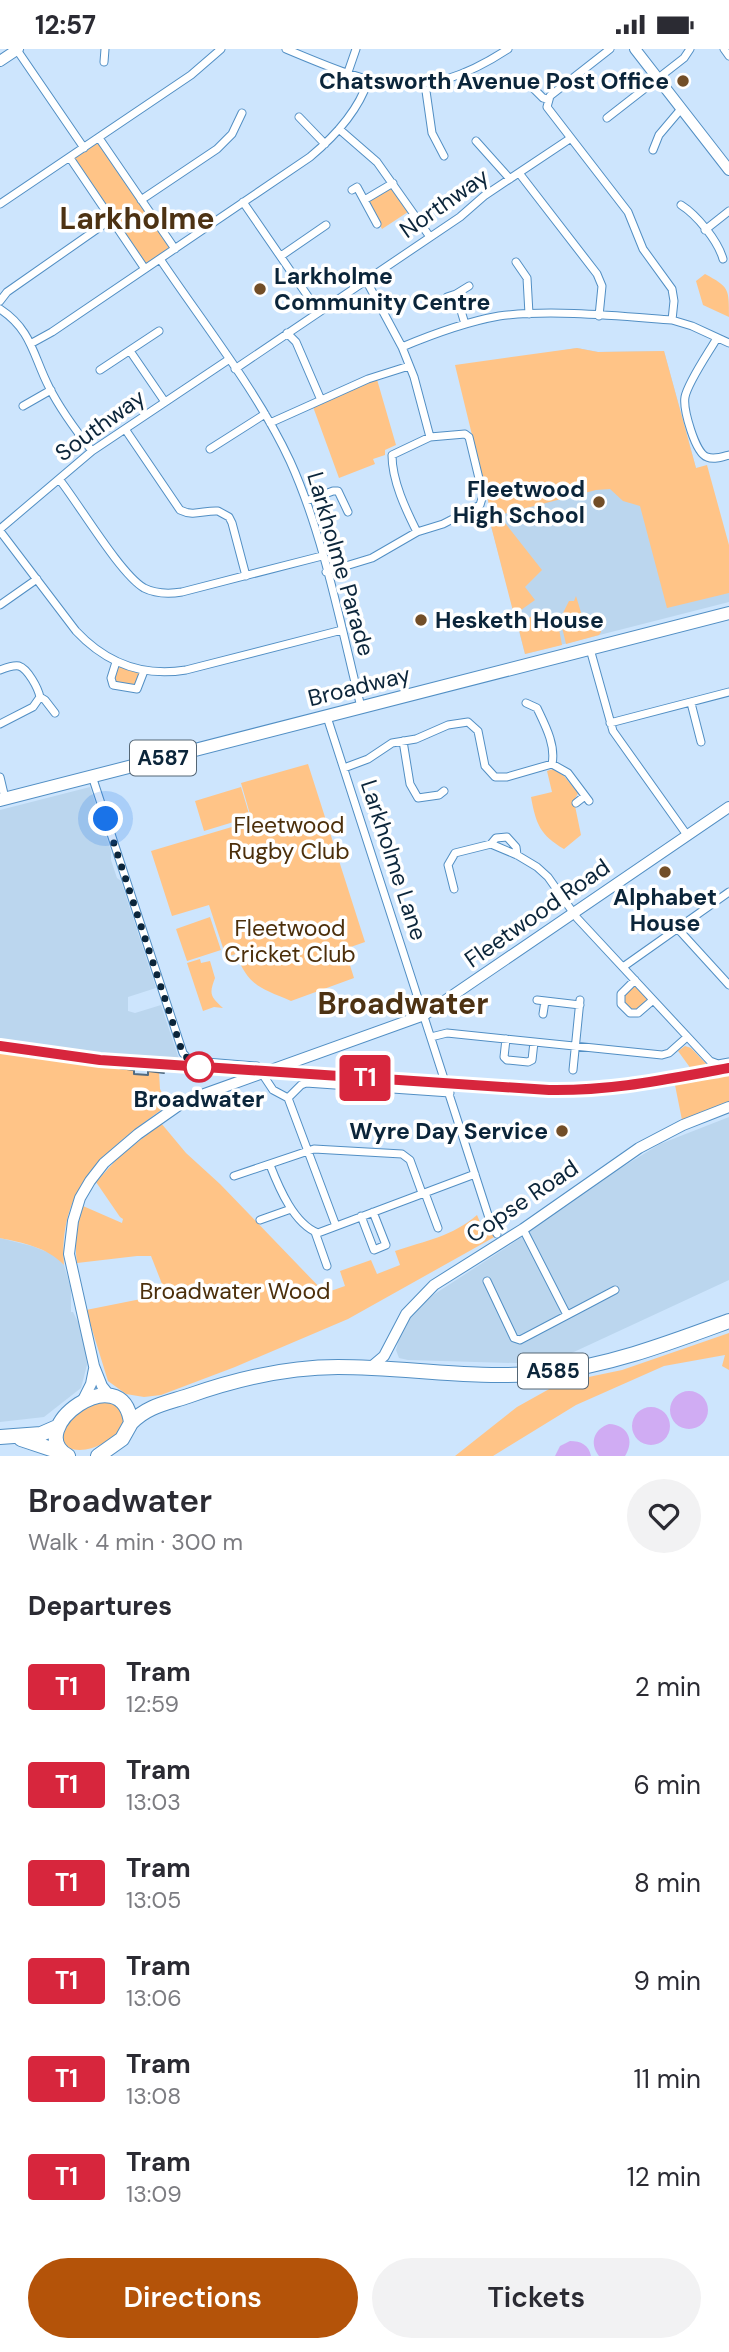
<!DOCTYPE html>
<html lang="en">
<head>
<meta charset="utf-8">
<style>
  body { margin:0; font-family:"DM Sans",sans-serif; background:#f2f2f3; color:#2b2b33; height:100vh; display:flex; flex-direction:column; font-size:26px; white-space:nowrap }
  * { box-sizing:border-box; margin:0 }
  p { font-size:23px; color:#7c7c81 }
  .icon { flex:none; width:38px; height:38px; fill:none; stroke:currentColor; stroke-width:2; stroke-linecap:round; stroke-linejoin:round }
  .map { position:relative; height:1407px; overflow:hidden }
  .side { display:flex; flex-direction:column; background:#fff; flex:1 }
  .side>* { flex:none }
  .badge { padding:0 14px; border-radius:5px; font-size:24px; line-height:46px }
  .you { position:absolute; width:35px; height:35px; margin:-18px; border:5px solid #fff; border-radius:50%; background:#1a73e8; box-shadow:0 0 0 10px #1a73e833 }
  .map>.badge { position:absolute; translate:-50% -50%; box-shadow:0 0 0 4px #fff }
  h2 { padding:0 28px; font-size:26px; line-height:63px }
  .round { display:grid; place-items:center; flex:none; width:74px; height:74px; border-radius:37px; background:#f2f2f3 }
  .summary { display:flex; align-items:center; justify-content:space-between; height:119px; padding:0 28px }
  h1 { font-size:33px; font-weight:600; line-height:52px }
  .cta { display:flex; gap:14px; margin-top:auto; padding:14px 28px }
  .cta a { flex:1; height:80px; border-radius:42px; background:#b45309; color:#fff; font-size:28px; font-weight:600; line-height:80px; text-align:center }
  .cta a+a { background:#f2f2f3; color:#2b2b33 }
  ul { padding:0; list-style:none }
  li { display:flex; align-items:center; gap:21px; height:98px; padding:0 28px }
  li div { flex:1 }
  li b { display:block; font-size:26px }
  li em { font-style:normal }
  li .badge { min-width:77px; font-weight:700; text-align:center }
  .status { display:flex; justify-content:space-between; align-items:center; height:49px; padding:0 35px; background:#fff; direction:ltr }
  .status svg { height:19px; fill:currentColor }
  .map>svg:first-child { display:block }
</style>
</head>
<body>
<div class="status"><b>12:57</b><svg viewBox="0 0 49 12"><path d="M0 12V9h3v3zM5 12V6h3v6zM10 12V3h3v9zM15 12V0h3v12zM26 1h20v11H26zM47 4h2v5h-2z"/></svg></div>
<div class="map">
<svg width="729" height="1407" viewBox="0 0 729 1407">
  <rect width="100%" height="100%" fill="#cde5fd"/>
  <path fill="#bbd6ee" d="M577,299l21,4 66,-1 32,117h4l29,113v21l-204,52 -36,-136 3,-2 -2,-13 -16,-68 72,-82z
    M90,738l21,64v9l6,18 4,3 35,107 -28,9v14l7,2 26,-8 19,57 -104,-7 -76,-12v-233z
    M729,1068v163l-181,84 -140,-4 -9,-2 -3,-8 5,-18 15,-24 14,-11 80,-52 96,-68 54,-33z
    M0,1189l32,8 23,9 9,10 7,24v23h2l6,12 7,25 1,16 -6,23 -37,29 -44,5z"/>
  <path fill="#ffc487" d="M99,89l76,111 -30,20 -75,-111z
    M393,134l18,27 -29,19 -16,-30z
    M705,225c24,13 24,14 24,43l-26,-12 -7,-24z
    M577,299l21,4 66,-1 32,117 11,-3 22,80v48l-62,15 -27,-102 -17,-5 -13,-12 -14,1 -104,27 -37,-152z
    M376,327l20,69 -11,5v5l-12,4 2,5 -36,14 -27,-74z
    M502,470l40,51 -17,17 10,13 -21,15 -24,-93z
    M576,547l7,23 14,-4 4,17 -2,3 -33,9 -6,-25 9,-18h5z
    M540,561l17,8 5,27 -37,9 -7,-28z
    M116,613l28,9 -5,15 -26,-1z
    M308,715l57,178 -20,7 9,29 -63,23c-30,-13 -42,-14 -55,-47l-10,3 -17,-52 -37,11 -21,-65 101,-30 -11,-38z
    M553,720l11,7 14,17 -4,8 7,34 -17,14c-24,-14 -28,-25 -33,-52l21,-5 -5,-21z
    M241,738l9,30 -46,14 -9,-30z
    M210,868l11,33 -34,11 -11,-32z
    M200,910l1,4 9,-2 5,17c-6,16 -5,18 8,30l-9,-1 -11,4 -16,-48z
    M635,931l18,20 -15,13 -17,-9v-10z
    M685,997l6,2 21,22 -18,3 -16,-22z
    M0,1003l134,18v4l14,1v-4l11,1 1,17 8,16c-59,43 -110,79 -104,160 -17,-18 -41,-22 -64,-27z
    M729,1026v32l-46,18 -8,-40z
    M161,1074l25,30 34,31 105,109 20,-7 -5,-15 31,-11 6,14 23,-9 -5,-14c30,-10 58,-15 82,-36l5,12 8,-3 8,11 -150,84 -113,48 -74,28 -17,2 -18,-3 -18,-13 -22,-71 80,-16 -15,-38h-14l-60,7c-3,-20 0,-38 6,-57l39,17 1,-4 -3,-2 -24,-35 22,-24z
    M729,1284v37l-7,-4 3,-11 -61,11 -88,39 -83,51h-38l62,-49 43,-24 62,-13z
    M108,1351l17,13 -2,17c-17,13 -36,26 -58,17l-4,-13c10,-21 26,-29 47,-34z"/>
  <path fill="#d0acf3" d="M670 1361a19 19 0 1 1 38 0a19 19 0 1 1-38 0Z
    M632 1377a19 19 0 1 1 38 0a19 19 0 1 1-38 0Z
    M609,1375c19,1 26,17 16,32h-26c-10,-13 -5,-27 10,-32z
    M570,1392c11,0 19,4 21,15h-36l5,-10z"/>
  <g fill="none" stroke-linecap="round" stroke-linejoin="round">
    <g stroke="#528fc4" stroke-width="9">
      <path id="street" d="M286,0c88,37 135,57 222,0
        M610,0l-60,47 -3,11 81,105 15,37 29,40 2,12 -2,19
        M724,0l5,7
        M17,1l67,98
        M104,13l1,-13
        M347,26l9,-26
        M425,35l7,49 12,23
        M533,39l10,10 4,1
        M299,68l26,27
        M607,69l77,-60 6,-9
        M339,80l38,33 53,75
        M99,89l76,111
        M476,92l34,38
        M653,101l6,-15 22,-26
        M70,109l75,111
        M519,124l78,101 5,12 -3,30
        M352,141l5,-3 20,37
        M366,150l27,-16
        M141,151l76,-51 15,-15 10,-21
        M243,153l75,109
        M0,155l191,-129 30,-26
        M681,156c16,10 37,36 42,54
        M705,181l24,-19
        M281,207l45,-31
        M160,210c43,64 98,133 130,202 34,75 51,166 71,246
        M516,213l11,16 2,36
        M366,231l36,67 12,30 16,60
        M456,245l9,30
        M447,248l9,-3 13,-8
        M0,252l7,-9 103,-72
        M0,260c32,21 33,47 49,78 11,22 28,45 43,64
        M287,284l9,9 25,58
        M717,289c-8,14 -29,44 -32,59 -2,12 10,56 22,60 7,3 15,0 22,-2
        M32,294l20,-11 258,-175c24,-20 48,-46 58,-76
        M402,298c31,-13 63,-25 97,-31 52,-7 120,0 173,4l20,6 37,17
        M130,302l35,51
        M235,320l225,-152 24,-21 87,-58
        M100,321l59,-39
        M23,357l28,-16
        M270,374l98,-44 41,-13
        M125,380l55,81c14,7 24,0 38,1l11,6 3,6 14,53
        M210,400l55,-35
        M59,430c20,25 61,95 85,109 12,6 25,6 38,4l140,-36
        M306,452l27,-10h5l10,21
        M0,480l92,-78 136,-91
        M0,482l76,100c30,32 67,46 110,39l156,-40
        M326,523l46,-14 45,-26 26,-8 37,-19 3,-10 -14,-58 -4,-3 -35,3 -38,18c0,26 14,55 25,77
        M0,556l37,-26
        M590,600l23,82 74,104
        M116,613l-5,16 2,7 24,4 7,-18
        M0,621c5,-2 13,-5 19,-4 9,3 19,22 21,31l5,3 10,13
        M526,654l11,5c8,17 19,37 15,56
        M691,654l10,39
        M327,668l164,507 6,10
        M610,674l119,-31
        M0,675l33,-17 7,-10
        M403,692l7,43 8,14 21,-3 5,-4
        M344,719l24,-9 24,-16 24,-4 32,-14 20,-3 10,9 7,35 10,11h12l45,-13 16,9 21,28
        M92,727l91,277 5,6 6,2 63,5 16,24 15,8 48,128
        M0,728l5,21
        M576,754l9,-7
        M491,795l5,-6 11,-1 9,10 1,8
        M454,840l-6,-24 7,-12 36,-9 26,11 20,12 11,10 29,41 133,143 8,3 11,-2
        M678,880l51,56
        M623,918l106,-75
        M635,931l-14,14v10l9,9h8l15,-13
        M537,951l43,5
        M543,965l2,-13
        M431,988l16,-4 215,22 7,-2 18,-16
        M506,990l-2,18 3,3 21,2 4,-2 2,-18
        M573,1021l7,-70
        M288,1049l13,-13 5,-2 144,10
        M270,1116c9,23 24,59 48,68l157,-59
        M234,1127l80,-27 88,5 8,6 12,33
        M425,1144l13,35
        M361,1167l13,34 12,-5 -13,-33
        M260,1171l31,-11
        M523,1180l44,86
        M315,1183l12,34
        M487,1232l27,57 6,2 95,-50"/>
    </g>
    <g stroke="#528fc4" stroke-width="12">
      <path id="secondary" d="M635,0l94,121
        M0,12l18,-12
        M371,1318l13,-11 22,-42 28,-29 89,-56 116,-81 44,-23 46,-18
        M110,1347l-8,-10 -8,-20 -25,-112 4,-33 7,-23 10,-17 14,-18 34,-29 47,-33 239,-86 305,-208
        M82,1353l9,-18 3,-15"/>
    </g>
    <g stroke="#528fc4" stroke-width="14">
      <path id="primary" d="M0,751l729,-187"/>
    </g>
    <g stroke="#528fc4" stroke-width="16">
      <path id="highway" d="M131,1374c16,-17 36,-20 57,-27 48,-17 98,-29 150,-29 69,0 138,13 207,6 64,-7 124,-30 184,-52
        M0,1388l41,-3 16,-7
        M21,1390l42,14
        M68,1407c-47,-26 55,-101 63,-33l-9,16 -24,17"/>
    </g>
    <use href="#street" stroke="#fff" stroke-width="7"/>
    <use href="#secondary" stroke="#fff" stroke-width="10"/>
    <use href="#primary" stroke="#fff" stroke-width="12"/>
    <use href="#highway" stroke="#fff" stroke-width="14"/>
    <path stroke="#526b81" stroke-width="2" d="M0,997l100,14 449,30c62,1 120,-11 180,-22
      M119,1019l15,2v4l14,1v-4l16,2"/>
  </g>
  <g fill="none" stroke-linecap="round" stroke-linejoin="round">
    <g stroke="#fff" stroke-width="16">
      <path id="line" d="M0,997l100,14 449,30c64,1 118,-11 180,-22"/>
    </g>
    <use href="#line" stroke="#d7263d" stroke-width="10"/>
    <path stroke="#0b253a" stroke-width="7" stroke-dasharray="0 12.6" d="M106,770l75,229 4,8 14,11"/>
  </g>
  <g fill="#724e28" stroke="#fff" stroke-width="2.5">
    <circle cx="683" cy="32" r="7"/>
    <circle cx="260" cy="240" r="7"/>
    <circle cx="599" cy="453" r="7"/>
    <circle cx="421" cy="571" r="7"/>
    <circle cx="665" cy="823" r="7"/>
    <circle cx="562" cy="1082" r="7"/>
  </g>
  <circle fill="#fff" stroke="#d7263d" stroke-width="3.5" cx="199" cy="1018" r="14"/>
  <g text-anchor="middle" stroke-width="7" stroke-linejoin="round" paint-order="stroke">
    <g fill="#fff" stroke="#546675" stroke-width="2">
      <rect x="130" y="691.5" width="66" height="35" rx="5"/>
      <rect x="518" y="1304.5" width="70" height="35" rx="5"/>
    </g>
    <g font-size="21" font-weight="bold" fill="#0b253a">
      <text x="163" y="716">A587</text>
      <text x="553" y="1329">A585</text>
    </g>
    <g font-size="23" font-weight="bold" fill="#0b253a" stroke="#fff" text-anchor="end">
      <text x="669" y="40">Chatsworth Avenue Post Office</text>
      <text x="274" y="235" text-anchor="start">Larkholme<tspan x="274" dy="26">Community Centre</tspan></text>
      <text x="585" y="448">Fleetwood<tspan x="585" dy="26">High School</tspan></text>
      <text x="435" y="579" text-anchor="start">Hesketh House</text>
      <text x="665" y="856" text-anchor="middle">Alphabet<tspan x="665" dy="26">House</tspan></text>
      <text x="548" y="1090">Wyre Day Service</text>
    </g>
    <g font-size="23" fill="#0b253a" stroke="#fff">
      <text transform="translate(444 154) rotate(-35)" y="8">Northway</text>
      <text transform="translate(100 376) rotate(-36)" y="8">Southway</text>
      <text transform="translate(341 515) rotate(74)" y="8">Larkholme Parade</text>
      <text transform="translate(359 637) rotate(-14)" y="8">Broadway</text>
      <text transform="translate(394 811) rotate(72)" y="8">Larkholme Lane</text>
      <text transform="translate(537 864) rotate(-35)" y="8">Fleetwood Road</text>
      <text transform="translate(522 1152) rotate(-34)" y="8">Copse Road</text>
    </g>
    <g font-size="23" fill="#4c2f0b" stroke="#fff">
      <text x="289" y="784">Fleetwood<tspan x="289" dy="26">Rugby Club</tspan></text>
      <text x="290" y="887">Fleetwood<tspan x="290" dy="26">Cricket Club</tspan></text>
      <text x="235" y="1250">Broadwater Wood</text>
    </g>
    <g font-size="23" font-weight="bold" fill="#0b253a" stroke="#fff">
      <text x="199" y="1058">Broadwater</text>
    </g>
    <g font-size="30" font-weight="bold" fill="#4d3213" stroke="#fff">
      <text x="137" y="180">Larkholme</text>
      <text x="403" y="965">Broadwater</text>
    </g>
  </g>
</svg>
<div class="you" style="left:106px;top:770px"></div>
<b class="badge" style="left:365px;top:1029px;background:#d7263d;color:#fff">T1</b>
</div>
<section class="side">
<div class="summary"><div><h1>Broadwater</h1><p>Walk · 4 min · 300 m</p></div><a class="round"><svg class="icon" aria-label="heart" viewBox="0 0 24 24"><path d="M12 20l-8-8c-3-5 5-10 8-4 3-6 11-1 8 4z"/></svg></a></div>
<h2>Departures</h2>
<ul>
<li><span class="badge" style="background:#d7263d;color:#fff">T1</span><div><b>Tram</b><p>12:59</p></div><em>2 min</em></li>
<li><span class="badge" style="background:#d7263d;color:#fff">T1</span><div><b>Tram</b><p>13:03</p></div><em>6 min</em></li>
<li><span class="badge" style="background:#d7263d;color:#fff">T1</span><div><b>Tram</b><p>13:05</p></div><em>8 min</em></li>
<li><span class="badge" style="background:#d7263d;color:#fff">T1</span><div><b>Tram</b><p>13:06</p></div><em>9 min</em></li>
<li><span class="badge" style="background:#d7263d;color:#fff">T1</span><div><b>Tram</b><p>13:08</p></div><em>11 min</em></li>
<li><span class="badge" style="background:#d7263d;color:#fff">T1</span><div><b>Tram</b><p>13:09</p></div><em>12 min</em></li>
</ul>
<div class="cta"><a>Directions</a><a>Tickets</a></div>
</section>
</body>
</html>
